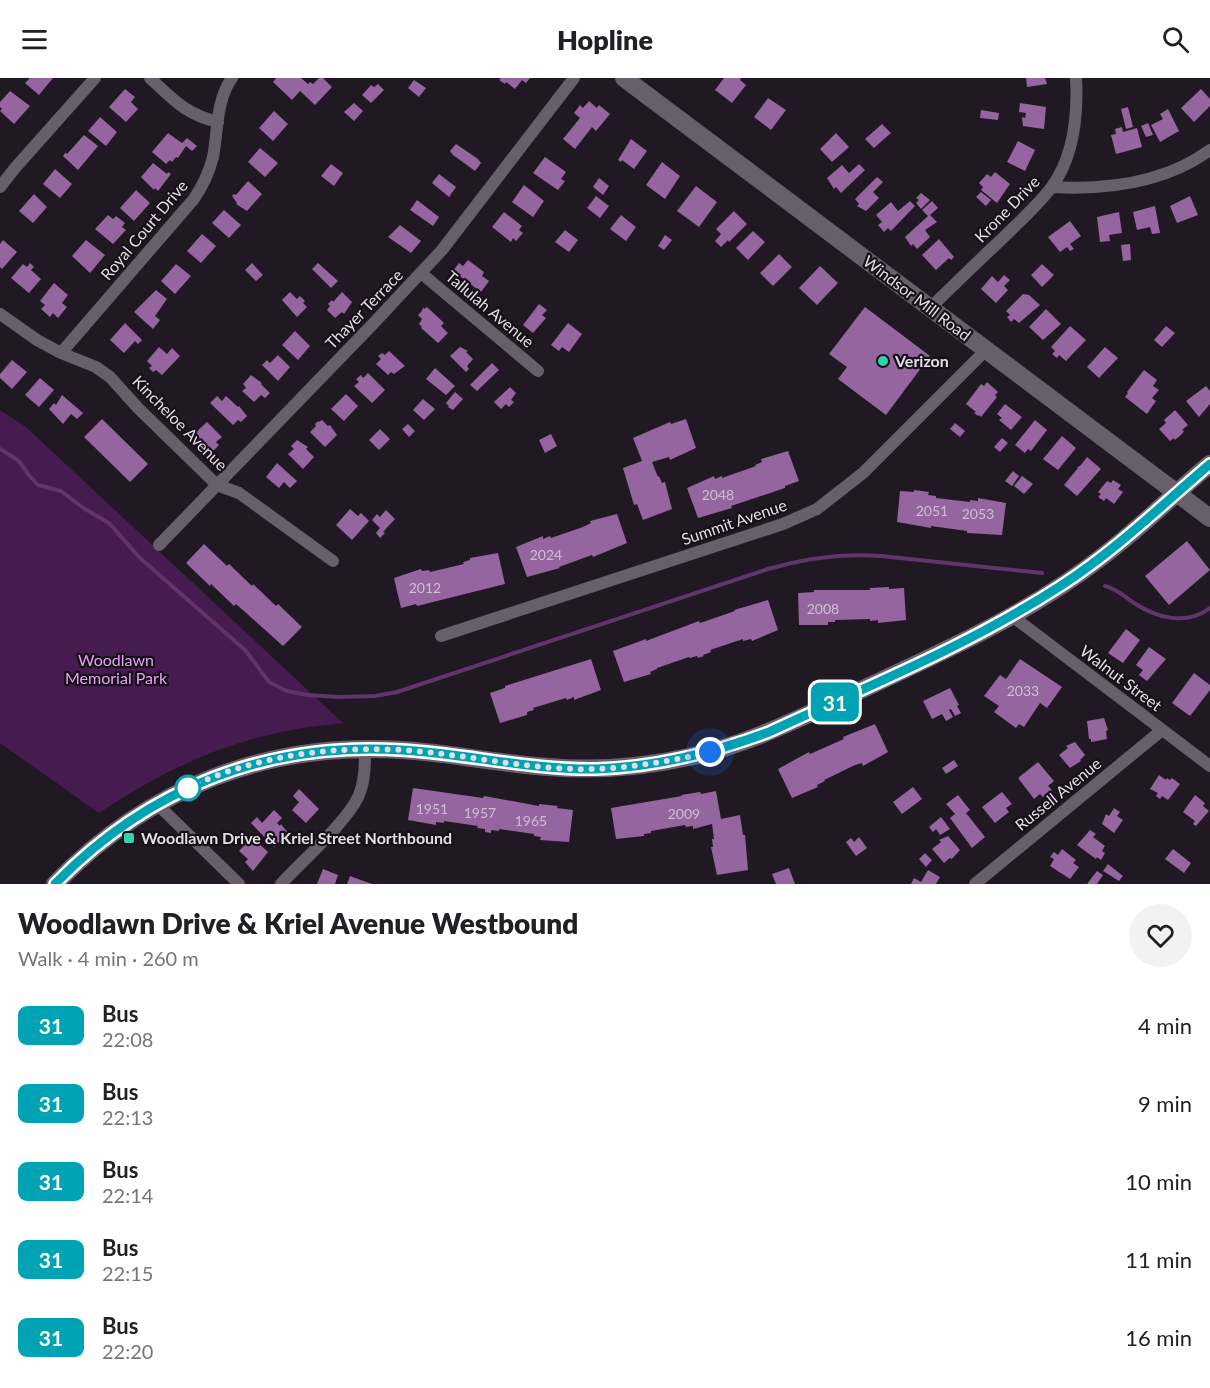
<!DOCTYPE html>
<html lang="en">
<head>
<meta charset="utf-8">
<style>
  body { margin:0; font-family:Lato,sans-serif; background:#f2f2f2; color:#202124; height:100vh; display:flex; flex-direction:column; font-size:22px; white-space:nowrap }
  * { box-sizing:border-box; margin:0 }
  p { font-size:20px; color:#757577 }
  .icon { flex:none; width:33px; height:33px; fill:none; stroke:currentColor; stroke-width:2; stroke-linecap:round; stroke-linejoin:round }
  .map { position:relative; height:806px; overflow:hidden }
  .side { display:flex; flex-direction:column; background:#fff; flex:1 }
  .side>* { flex:none }
  .badge { padding:0 12px; border-radius:9px; font-size:21px; line-height:39px }
  .you { position:absolute; width:30px; height:30px; margin:-15px; border:4px solid #fff; border-radius:50%; background:#1a73e8; box-shadow:0 0 0 9px #1a73e833 }
  .map>.badge { position:absolute; translate:-50% -50%; box-shadow:0 0 0 3px #fff }
  .round { display:grid; place-items:center; flex:none; width:63px; height:63px; border-radius:32px; background:#f2f2f2 }
  .headline { display:flex; align-items:center; justify-content:space-between; height:102px; padding:0 18px }
  h1 { font-size:28px; font-weight:800; line-height:45px }
  ul { padding:0; list-style:none }
  li { display:flex; align-items:center; gap:18px; height:78px; padding:0 18px }
  li div { flex:1 }
  li b { display:block; font-size:22px }
  li em { font-style:normal }
  li .badge { min-width:66px; font-weight:700; text-align:center }
  header { display:flex; justify-content:space-between; align-items:center; height:78px; padding:0 18px; background:#fff; font-size:27px; font-weight:800 }
  .map>svg:first-child { display:block }
</style>
</head>
<body>
<header><svg class="icon" aria-label="menu" viewBox="0 0 24 24"><path d="M4 6h16M4 12h16M4 18h16"/></svg>Hopline<svg class="icon" aria-label="search" viewBox="0 0 24 24"><circle cx="10" cy="10" r="6"/><path d="M15 15l6 6"/></svg></header>
<div class="map">
<svg width="1210" height="806" viewBox="0 0 1210 806">
  <rect width="100%" height="100%" fill="#201822"/>
  <path fill="#461b4f" d="M0,332l26,17 317,296c-26,3 -52,6 -78,13 -60,14 -115,43 -166,77l-99,-70z"/>
  <g fill="none" stroke-linecap="round" stroke-linejoin="round">
    <path stroke="#61346b" stroke-width="4" d="M0,371l19,12 9,13 10,11 23,6 24,18 24,14 31,35 105,92 24,32 18,9 20,4 32,2 36,-1 22,-4 371,-123c38,-11 73,-16 113,-13l161,17
      M1105,508c12,3 19,10 29,17 23,15 52,23 76,5"/>
  </g>
  <path fill="#95659f" d="M30,0h23l-14,17 -14,-12z
    M276,0h25l7,6 2,-2 3,2 6,-6h4l9,9 -17,18 -15,-14 -8,9 -19,-18z
    M501,0h29l-4,5 -4,-3 -7,9 -9,-7 -1,2 -6,-4z
    M724,0h17l-1,2 6,5 -14,18 -17,-13z
    M1026,0h19l2,6 -20,3z
    M414,2l12,8 -7,9 -11,-9z
    M378,6l6,6 -13,13 -9,-8 9,-10 3,2z
    M125,11l10,8 -4,5 7,7 -12,13 -17,-15z
    M1201,11l9,10v7l-16,16 -13,-14z
    M10,13l20,15 -16,18 -14,-13 2,-2 -2,-2v-5z
    M768,20l18,12 -15,20 -17,-13z
    M589,23l8,7 2,-3 11,9 -14,17 -4,-4 -17,22 -12,-10 17,-21 -6,-5 6,-8 3,3z
    M354,25l9,8 -9,10 -10,-9z
    M1020,25l26,4 -2,22 -21,-3 -1,-9 3,1 1,-5 -7,-1z
    M1128,29l5,20 -7,2 -5,-20z
    M1168,31l11,22 -19,11 -9,-17 12,-6 -3,-5z
    M981,32l18,3 -1,7 -18,-2z
    M274,33l14,13 -15,17 -14,-13z
    M100,39l17,15 -11,14 -18,-15z
    M1148,45l5,12 -7,2 -5,-11z
    M882,46l9,9 -17,15 -9,-9z
    M1122,49l1,5 14,-4 5,19 -26,7 -5,-19 5,-1 -1,-5z
    M168,55l14,10 5,-5 10,8 -5,5 -6,-5 -8,12 -2,-1 -4,5 -2,-2 -4,4 -14,-12z
    M836,55l13,14 -17,15 -12,-13z
    M84,57l14,11 -20,24 -15,-14 2,-3 2,1z
    M631,61l16,12 -13,18 -12,-9 -1,2 -3,-2z
    M1018,63l17,9 -10,21 -18,-9z
    M456,66l22,15 3,4 -6,8 -22,-16 -3,-4z
    M260,70l18,15 -13,14 -17,-15z
    M545,79l21,15 -5,7 4,2 -7,9 -25,-17z
    M662,84l18,14 -15,23 -19,-14z
    M153,85l14,11 1,-2 3,2 -13,17 -3,-3 -1,2 -13,-13z
    M331,86l12,9 -9,13 -13,-10z
    M859,86l6,6 -24,23 -5,-6 -2,2 -7,-11 15,-13 7,8z
    M55,91l17,15 -12,14 -17,-14z
    M995,94l15,12 -13,19 -16,-13 2,-3 -4,-4 8,-9 4,3z
    M439,96l17,13 -7,10 -17,-14z
    M877,99l6,5 -10,10 6,6 -13,13 -9,-5 2,-2 -4,-5z
    M599,100l10,8 -6,9 -10,-8z
    M248,103l14,13 -15,17 -11,-7 1,-1 -5,-7 2,-2 2,1z
    M524,107l20,16 -11,16 -21,-15z
    M696,108l21,16 -18,25 -22,-16z
    M136,112l14,13 -16,18 -14,-13z
    M981,114l10,8 -5,6 -10,-9z
    M921,115l9,7 -9,9 -5,-6 3,-3 -3,-2z
    M34,116l13,13 -14,16 -14,-12z
    M596,118l13,10 -9,12 -13,-10z
    M1190,118l8,19 -21,8 -7,-17z
    M417,122l22,17 -6,9 -23,-16z
    M910,123l5,5 -24,25 -3,-3 -4,4 -6,-7 4,-3 -6,-7 15,-13 7,9z
    M932,123l6,7 -8,7 7,7 -12,8 5,7 -13,12 -4,-5 -2,2 -6,-9 23,-21 -6,-6z
    M1155,128l5,27 -8,1 -2,-7 -13,3 -4,-18z
    M224,132l17,15 -12,13 -17,-15z
    M734,133l13,13 -18,18 -1,-2 -7,7 -6,-6 6,-7 -5,-5z
    M504,134l18,14 -3,4 4,3 -7,8 -3,-3 -2,4 -19,-15z
    M1119,134l3,21 -13,2 1,6 -10,1 -3,-25z
    M108,137l5,4 3,-3 9,7 -3,4 4,3 -13,14 -18,-15z
    M621,137l15,12 -10,14 -16,-12z
    M1070,143l11,15 -11,8 4,5 -4,2 -3,-4 -7,5 -12,-15z
    M400,147l21,16 -10,12 -23,-16z
    M565,152l13,10 -9,12 -14,-10z
    M753,153l12,11 -17,18 -12,-12z
    M202,156l14,12 -15,17 -14,-12z
    M665,157l7,5 -8,10 -6,-4z
    M939,161l15,18 -3,3 -2,-2 -13,12 -14,-15z
    M3,162l14,12 -15,17 -2,-2v-23z
    M86,162l19,15 -15,18 -18,-17z
    M1130,166l1,16 -8,1 -2,-16z
    M779,176l13,13 -19,19 -13,-13z
    M468,182l16,12 -2,4 7,5 -8,11 -28,-21 6,-8 4,3z
    M30,185l4,4 -3,3 10,9 -12,14 -18,-15 12,-14 4,3z
    M252,185l11,12 -7,6 -11,-11z
    M318,185l20,18 -7,7 -19,-19z
    M176,186l15,12 -16,18 -14,-13z
    M1042,186l12,11 -12,12 -11,-12z
    M820,188l18,17 -21,22 -18,-17z
    M1004,197l6,5 -6,6 4,4 -12,13 -15,-14 11,-13 6,6z
    M54,205l14,12 -6,8 5,4 -9,11 -5,-5 -3,4 -9,-8 4,-4 -5,-4z
    M156,212l11,9 -12,17 5,4 -7,9 -19,-17z
    M290,214l7,7 3,-3 5,5 -2,2 4,4 -10,10 -15,-17z
    M342,214l10,10 -8,12 -2,-2 -7,6 -8,-8 3,-4 -2,-2 4,-4 1,2z
    M1023,216l6,1 11,10 -21,18 -5,-4 -3,3 -4,-5 3,-2 -4,-4z
    M539,226l8,6 -5,5 4,3 -13,15 -10,-8z
    M423,229l1,2 3,-2 17,16 -3,3 7,7 -10,10 -17,-15 1,-1 -3,-3 3,-5 -4,-4 4,-4z
    M865,229l65,49 -44,59 -48,-36 9,-12 -18,-13z
    M1046,231l15,15 -18,16 -14,-13z
    M125,245l17,17 -4,4 -3,-3 -11,12 -14,-13z
    M568,245l14,11 -13,18 -7,-5 -3,4 -8,-6z
    M1070,248l16,14 -20,21 -7,-6 -2,3 -5,-4 3,-3 -4,-4z
    M1166,248l9,7 -13,14 -8,-7z
    M295,253l15,15 -12,14 -16,-15z
    M159,269l8,7 5,-6 8,8 -18,19 -6,-5 -3,2 -4,-4 3,-2 -5,-5z
    M460,269l8,4 -2,1 7,7 -6,7 2,3 -3,3 -16,-16z
    M1105,269l13,11 -19,20 -12,-11z
    M389,273l16,15 -11,8 -3,-2 -3,3 -12,-11 5,-5 -3,-3 4,-3 3,2z
    M278,277l12,12 -12,14 -16,-16 5,-5 3,3z
    M12,282l15,12 -15,17 -12,-11v-4z
    M492,285l7,7 -22,21 -7,-6z
    M435,290l20,18 -9,9 -20,-16z
    M1144,292l13,10 -4,6 6,4 -7,8 4,3 -9,13 -22,-17 3,-4 -1,-1z
    M368,295l17,17 -13,13 -18,-17 5,-4 -3,-3 5,-4 2,3z
    M251,297l11,8 -1,1 9,9 -5,5 -4,-3 -7,7 -12,-11 4,-3 -3,-4z
    M40,300l14,12 -15,17 -14,-12z
    M987,304l11,10 -3,3 2,2 -16,20 -2,-2 -1,1 -4,-3 2,-1 -10,-8 15,-20 3,2z
    M1206,308l4,5v13l-11,13 -13,-16z
    M510,309l6,6 -5,7 3,2 -5,5 -3,-3 -5,5 -7,-7z
    M455,314l8,7 -10,11 -5,-3 1,-1 -3,-3z
    M346,316l12,12 -14,15 -13,-12z
    M62,317l21,18 -6,6 -6,-5 -8,10 -14,-15 5,-6 2,2z
    M217,318l5,5 4,-5 12,11 1,-1 8,10 -6,6 -3,-2 -5,5 -23,-22z
    M423,321l12,10 -11,11 -11,-10z
    M1005,326l17,13 -11,13 -12,-10 3,-2 -5,-4z
    M1175,332l13,15 -6,5 2,1 -2,3 -7,6 -1,-2 -4,3 -11,-12 7,-6 -2,-3z
    M102,341l46,45 -18,18 -46,-45z
    M686,341l10,29 -26,12 -1,-3 -17,5 6,15 1,-1 3,7 3,-1 7,27 -29,11 -6,-16 -3,1 -11,-37 19,-7 -9,-23 37,-16 1,2z
    M322,342l6,6 2,-1 7,10 -12,12 -15,-15 6,-6 -1,-2 3,-3 1,1z
    M1035,342l12,10 -16,21 -3,-2 -3,4 -10,-8z
    M207,344l15,15 -6,5 3,3 -6,6 -19,-17z
    M955,345l10,8 -5,6 -10,-8z
    M408,346l7,7 -6,6 -7,-8z
    M380,351l10,10 -11,11 -10,-10z
    M551,356l6,12 -12,7 -6,-13z
    M1062,358l14,12 -18,22 -15,-11z
    M1002,360l6,5 -8,9 -6,-5z
    M297,362l11,7 -2,2 8,8 -11,12 -15,-15 6,-5 -3,-3z
    M788,373l11,30 -14,5v2l-54,18 1,2 -34,10 -11,-30 27,-12 1,3 7,-3v2l34,-12 -1,-1 7,-3 -1,-3z
    M1087,379l14,12 -24,27 -13,-11 14,-17 -1,-1 3,-1z
    M277,385l20,18 -7,7 -6,-6 -5,6 -13,-11z
    M1013,393l6,5 -7,10 -7,-5z
    M1022,398l11,8 -9,10 -10,-8z
    M1113,402l8,5 -3,4 5,3 -9,12 -8,-6 -2,3 -6,-4 3,-3 -3,-2 9,-11 4,2z
    M914,412l15,2 -1,3 8,1v2l34,4v-2l8,1v-3l28,5 -4,32 -35,-2v-2l-36,-5v2l-34,-6 3,-31 14,1z
    M350,431l8,7 3,-3 8,8 -17,19 -16,-15z
    M386,432l9,9 -12,13 2,1 -5,5 -4,-5 4,-5 -8,-8 5,-6 3,3z
    M617,436l10,29 -34,14 -1,-2 -33,12 1,1 -33,9 -11,-30 27,-11v3l7,-3 1,2 32,-11 8,-4 -1,-2z
    M1187,463l23,29 -41,35 -24,-29z
    M204,466l23,22 2,-2 23,22 1,-2 23,22 2,-2 24,23 -19,19 -47,-42 -2,2 -23,-22 -1,2 -24,-23z
    M498,475l7,31 -88,22 -1,-2 -15,4 -7,-30 27,-9 1,2 7,-1 1,2 34,-8 -1,-2 7,-2v-2z
    M889,509v2l15,-1 2,32 -28,3v-3l-8,1v-2l-35,1v2h-7v3h-29l-1,-32 16,-1v-2h56v-2z
    M768,522l10,30 -26,11 -1,-2 -8,2v-2l-33,11 1,2 -8,3 1,1 -6,2 -1,-2 -7,2 -1,-1 -32,11v1l-7,3 1,2 -27,8 -11,-31 33,-12v2l53,-20 1,2 35,-12 -1,-1z
    M1126,551l14,11 -17,23 -15,-10z
    M1149,569l17,12 -19,22 -8,-6 4,-5 -7,-5z
    M591,581l10,31 -27,10v-3l-7,3 -1,-2 -33,10 1,2 -7,2v3l-27,8 -10,-30 15,-5v-2z
    M1020,581l42,28 -15,21 -7,-5 -16,24 -5,-3 -3,4 -22,-16 5,-6 -15,-10 16,-21 6,4z
    M1194,595l16,12v5l-20,26 -18,-13z
    M950,610l9,17 -2,1 4,7 -6,3 -4,-7 -2,1 4,7 -7,4 -4,-7 -10,5 -9,-18z
    M1104,640l4,12 -2,1 1,8 -16,3v-3h-2l-2,-18z
    M875,646l13,28 -25,14 -1,-3 -7,2 -31,15 1,1 -8,4 1,2 -26,11 -14,-29 31,-17 1,2 34,-15 -1,-2z
    M1075,664l10,13 -5,5 1,1 -11,7 -11,-13 9,-7 -2,-2z
    M954,682l4,6 -12,8 -4,-6z
    M1038,684l16,19 -6,5 4,4 -9,7 -3,-3 -6,5 -16,-21z
    M1159,697l7,5 1,-2 3,2 2,-2 8,6 -12,16 -6,-4 -2,3 -4,-3 2,-3 -8,-4z
    M913,709l9,12 -20,15 -9,-12z
    M413,710l70,10 1,-2 55,10v-2l19,2 -1,2 16,2 -4,32 -29,-2 1,-3 -7,-1v-2l-35,-5v2l-8,-1v3l-6,-1v-3l-8,-1 1,-2 -34,-5v2l-8,-1v3l-28,-5z
    M299,711l20,20 -13,14 -14,-13 7,-8 -6,-6z
    M716,713l5,28 19,-4 3,20h2l3,35 -31,5 -6,-28h2l-1,-8h2l-2,-15 -19,5v-3l-7,1 -1,-2 -34,6v2l-7,1v2l-28,3 -5,-31 71,-12 -1,-1 19,-3 1,2z
    M1002,714l10,12 -6,4 3,4 -14,11 -13,-16z
    M958,717l12,15 -4,3 19,24 -13,11 -22,-30 5,-4 -9,-10z
    M1195,717l10,8 -2,3 6,5 -13,15 -3,-2 2,-3 -12,-9z
    M1114,730l6,4 -3,4 6,4 -9,13 -12,-9 4,-10 3,2z
    M274,732l8,8 -5,5 3,3 1,-2 7,9 -14,14 -23,-24 6,-6 5,6z
    M941,739l9,12 -10,6 -4,-6 -3,3 -4,-5z
    M1090,752l6,4 -3,3 12,9 -3,5 3,2 -4,7 -4,-3 -1,2 -19,-14z
    M948,758l12,14 -8,9 -2,-1 -6,5 -12,-14 9,-7 -2,-2z
    M252,759l16,15 -15,19 -8,-9 3,-3 -9,-8z
    M859,759l8,11 -11,8 -10,-14 5,-4 3,4z
    M1062,771l14,11 -3,3 6,4 -9,12 -20,-13 4,-7 -4,-2 4,-5 4,3z
    M1173,771l18,14 -7,10 -19,-14z
    M925,775l7,7 -6,7 -7,-8z
    M1108,786l15,12 -4,5 -16,-10z
    M789,790l6,16h-19l-4,-10z
    M323,791l15,6 -3,9h-18z
    M928,792l12,7 -4,7h-25l3,-6 7,4z
    M1097,793l6,4 -6,9h-10z
    M350,798l22,8h-25z"/>
  <g fill="none" stroke-linecap="round" stroke-linejoin="round">
    <path stroke="#695f6c" stroke-width="12" d="M150,0c24,22 35,36 68,44
      M0,109l15,-19 80,-90
      M1052,109c54,3 113,-4 158,-37
      M421,195l117,98
      M930,230c24,-23 48,-47 73,-70 16,-16 34,-32 48,-50 23,-31 27,-73 25,-110
      M0,236l37,26 24,13 35,14 14,10 28,31 79,77 22,8 94,68
      M61,275l132,-153c10,-14 16,-27 20,-43 5,-26 3,-57 19,-79
      M159,467l213,-220 70,-75 132,-172
      M1012,538l198,150
      M441,558l342,-112 34,-15 46,-36 123,-123
      M156,725l83,81
      M281,806c20,-22 67,-63 78,-89 6,-15 6,-30 6,-46
      M975,806l187,-154"/>
    <path stroke="#695f6c" stroke-width="18" d="M624,0l586,440
      M55,806c93,-96 213,-143 347,-134 49,3 97,14 147,17 46,4 94,0 140,-10 57,-12 109,-38 161,-62 88,-41 176,-79 253,-139 37,-28 71,-62 107,-92"/>
  </g>
  <g fill="none" stroke-linecap="round" stroke-linejoin="round">
    <g stroke="#fff" stroke-width="14">
      <path id="line" d="M55,806c93,-96 213,-143 347,-134 65,4 129,20 194,19 60,-2 117,-16 173,-37 99,-46 201,-87 293,-147 54,-35 100,-80 148,-121"/>
    </g>
    <use href="#line" stroke="#00a3b4" stroke-width="9"/>
    <path stroke="#e2dce3" stroke-width="6" stroke-dasharray="0 10.8" d="M188,710c66,-32 141,-42 214,-38 65,4 129,21 195,19 38,-2 76,-8 113,-17"/>
  </g>
  <g fill="#2fd4aa" stroke="#170f19" stroke-width="2">
    <circle cx="883" cy="283" r="6"/>
    <rect x="123" y="754" width="12" height="12" rx="3"/>
  </g>
  <circle fill="#fff" stroke="#00a3b4" stroke-width="3" cx="188" cy="710" r="12"/>
  <g text-anchor="middle" stroke-width="4.5" stroke-linejoin="round" paint-order="stroke">
    <g font-size="14" fill="#cfbed2">
      <text x="718" y="422">2048</text>
      <text x="932" y="438">2051</text>
      <text x="978" y="441">2053</text>
      <text x="546" y="482">2024</text>
      <text x="425" y="515">2012</text>
      <text x="823" y="536">2008</text>
      <text x="1023" y="618">2033</text>
      <text x="432" y="736">1951</text>
      <text x="480" y="740">1957</text>
      <text x="684" y="741">2009</text>
      <text x="531" y="748">1965</text>
    </g>
    <g font-size="16" fill="#e2dce3" stroke="#170f19">
      <text transform="translate(1007 131) rotate(-46)" y="6">Krone Drive</text>
      <text transform="translate(144 152) rotate(-50)" y="6">Royal Court Drive</text>
      <text transform="translate(917 220) rotate(37)" y="6">Windsor Mill Road</text>
      <text transform="translate(364 231) rotate(-46)" y="6">Thayer Terrace</text>
      <text transform="translate(490 231) rotate(40)" y="6">Tallulah Avenue</text>
      <text transform="translate(180 345) rotate(45)" y="6">Kincheloe Avenue</text>
      <text transform="translate(734 444) rotate(-19)" y="6">Summit Avenue</text>
      <text transform="translate(1121 600) rotate(37)" y="6">Walnut Street</text>
      <text transform="translate(1058 716) rotate(-39)" y="6">Russell Avenue</text>
    </g>
    <g font-size="16" font-weight="bold" fill="#e2dce3" stroke="#170f19" text-anchor="start">
      <text x="895" y="289">Verizon</text>
      <text x="141" y="766">Woodlawn Drive &amp; Kriel Street Northbound</text>
    </g>
    <g font-size="16" fill="#e5a2f3" stroke="#170f19">
      <text x="116" y="588">Woodlawn<tspan x="116" dy="18">Memorial Park</tspan></text>
    </g>
  </g>
</svg>
<div class="you" style="left:710px;top:674px"></div>
<b class="badge" style="left:835px;top:624px;background:#00a3b4;color:#fff">31</b>
</div>
<section class="side">
<div class="headline"><div><h1>Woodlawn Drive &amp; Kriel Avenue Westbound</h1><p>Walk · 4 min · 260 m</p></div><a class="round"><svg class="icon" aria-label="heart" viewBox="0 0 24 24"><path d="M12 20l-8-8c-3-5 5-10 8-4 3-6 11-1 8 4z"/></svg></a></div>
<ul>
<li><span class="badge" style="background:#00a3b4;color:#fff">31</span><div><b>Bus</b><p>22:08</p></div><em>4 min</em></li>
<li><span class="badge" style="background:#00a3b4;color:#fff">31</span><div><b>Bus</b><p>22:13</p></div><em>9 min</em></li>
<li><span class="badge" style="background:#00a3b4;color:#fff">31</span><div><b>Bus</b><p>22:14</p></div><em>10 min</em></li>
<li><span class="badge" style="background:#00a3b4;color:#fff">31</span><div><b>Bus</b><p>22:15</p></div><em>11 min</em></li>
<li><span class="badge" style="background:#00a3b4;color:#fff">31</span><div><b>Bus</b><p>22:20</p></div><em>16 min</em></li>
</ul>
</section>
</body>
</html>
